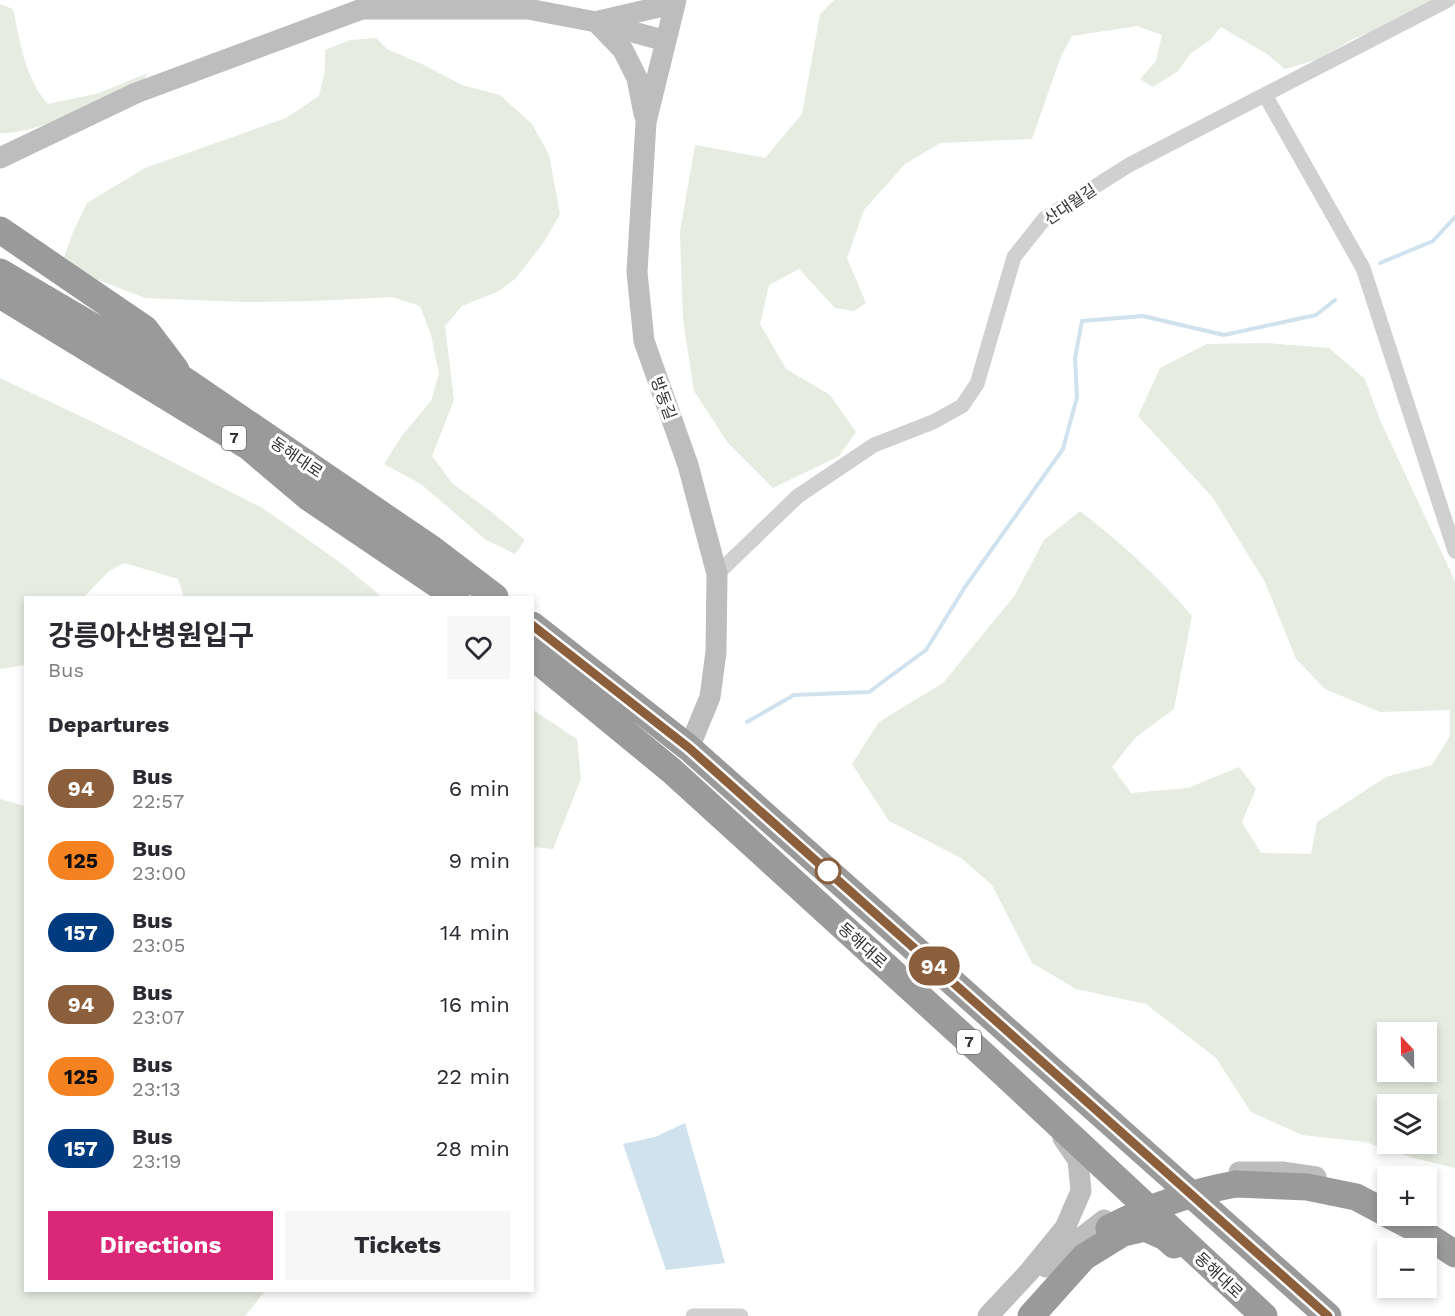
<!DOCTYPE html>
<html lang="en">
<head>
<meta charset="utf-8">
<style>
  body { margin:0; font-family:"Work Sans","Noto Sans KR",sans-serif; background:#f7f7f7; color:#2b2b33; height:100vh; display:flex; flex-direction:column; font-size:22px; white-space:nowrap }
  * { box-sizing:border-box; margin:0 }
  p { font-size:20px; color:#7c7c81 }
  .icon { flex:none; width:33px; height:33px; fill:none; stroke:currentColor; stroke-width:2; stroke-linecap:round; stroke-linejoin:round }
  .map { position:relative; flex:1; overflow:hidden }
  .side { position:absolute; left:24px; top:596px; width:510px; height:696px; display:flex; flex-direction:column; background:#fff; border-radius:0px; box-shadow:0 3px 9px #0003 }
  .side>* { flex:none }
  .badge { padding:0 12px; border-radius:20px; font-size:21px; line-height:39px }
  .needle { width:39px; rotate:338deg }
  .tools { position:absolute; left:1377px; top:1022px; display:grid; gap:12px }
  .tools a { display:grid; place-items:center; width:60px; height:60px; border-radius:0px; background:#fff; box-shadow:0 3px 9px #0003; font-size:30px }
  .map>.badge { position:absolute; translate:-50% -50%; box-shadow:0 0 0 3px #fff }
  h2 { padding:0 24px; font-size:22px; line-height:54px }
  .round { display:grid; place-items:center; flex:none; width:63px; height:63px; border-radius:0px; background:#f7f7f7 }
  .headline { display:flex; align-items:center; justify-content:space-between; height:102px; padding:0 24px }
  h1 { font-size:28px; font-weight:700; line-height:45px }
  .primary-button { display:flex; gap:12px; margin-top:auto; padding:12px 24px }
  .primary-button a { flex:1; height:69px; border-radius:0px; background:#db2777; color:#fff; font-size:24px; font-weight:700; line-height:69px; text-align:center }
  .primary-button a+a { background:#f7f7f7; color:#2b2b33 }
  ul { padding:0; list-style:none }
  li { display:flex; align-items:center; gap:18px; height:72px; padding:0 24px }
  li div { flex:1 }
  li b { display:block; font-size:22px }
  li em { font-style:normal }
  li .badge { min-width:66px; font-weight:700; text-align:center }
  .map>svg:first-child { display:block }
</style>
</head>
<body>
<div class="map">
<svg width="1455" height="1316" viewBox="0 0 1455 1316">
  <rect width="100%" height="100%" fill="#fff"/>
  <path fill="#e6ecdf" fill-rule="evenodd" d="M834,0h601l-24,16 -58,23 -34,20 -34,10 -18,-15 -46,-27 -11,13 -19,13 -13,18 -25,16 -13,-8 16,-18 6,-26 -25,-9 -65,10 -11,20 -29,83 -92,4 -35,21 -41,46 -17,48 19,45 -12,8 -19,-3 -36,-39 -30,16 -9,39 26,45 44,26 26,37 -17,24 -66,32 -45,-45 -34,-52 -11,-71 -3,-88 15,-87 70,13 37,-44 18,-100z
    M0,4l13,5c7,32 12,70 35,95l51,-11 49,-20 -7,11c-34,14 -107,52 -141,49z
    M376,38l11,11 37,16 38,20 38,10 32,29 17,31 11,59 -16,28 -29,37 -16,12 -37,15 -17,20 9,74 -22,56 21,28 36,26 36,30 -10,14 -29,-14 -65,-56 -37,-20 17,-27 30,-36 8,-27 -8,-39 -11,-29 -28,-9 -77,4 -69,1 -101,-4 -52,-20 -29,-21 9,-25 14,-29 58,-35 141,-50 33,-22 6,-26v-20l25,-10z
    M1268,343l61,5 36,31 15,41 75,161v587l-38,-9 -52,-17 -63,-7 -51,-23 -35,-54 -70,-54 -70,-15 -44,-26 -40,-78 -31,-27 -72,-37 -37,-57 27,-42 64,-39 72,-88 29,-55 36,-29c41,32 78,65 112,105l-18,93 -39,29 -23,29 19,26 57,-5 51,-21 17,22 -14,33 19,31 50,1 6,-32 69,-45 46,-12 18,-29v-26l-70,2 -55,-23 -29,-30 -31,-77 -52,-84 -75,-82 22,-48 47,-24zM1388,1032h38v39h-38zM1388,1104h38v39h-38z
    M0,378l120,57 144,74 77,54 41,34h-198l-6,-18 -54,-16 -15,8 -25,26h-58l-1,68 -25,4z
    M533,710l44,29 4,40 -28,70 -20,-2z
    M0,799l25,7 1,484h240l-21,26h-245z"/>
  <path fill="#cfe2ee" d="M685,1123l40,140 -59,7 -43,-126 32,-7z"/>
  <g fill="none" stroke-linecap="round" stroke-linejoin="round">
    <path stroke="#cfe2ee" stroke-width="4" d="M1380,263l53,-22 22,-24
      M747,722l47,-27 75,-3 57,-42 39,-63 98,-138 14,-52 -2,-39 7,-37 61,-5 81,19 92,-20 19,-15"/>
    <path stroke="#d0d0d0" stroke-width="15" d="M1265,95l98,173 92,283
      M717,574l81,-78 76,-51 59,-23 29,-16 15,-22 37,-127 31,-39 84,-53 319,-165
      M693,1316h48"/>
    <path stroke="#bdbdbd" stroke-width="21" d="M676,0l-30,122 -9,150 7,69 44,124 29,109 -1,78 -6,45 -21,51
      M599,21l60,-14 8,-7
      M596,22l27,28 14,28 7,36
      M0,158l136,-65 226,-84h166l68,13 70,19
      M1239,1172h43l34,5
      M1046,1267l9,-9 49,-38
      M988,1316l41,-44 36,-44 16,-37 -3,-31 -15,-22"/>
    <path stroke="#9a9a9a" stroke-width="27" d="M0,230l145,99 31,41
      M0,272l184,108 248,169 63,48
      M0,295l249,152 59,50 148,100
      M532,625l157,123 639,568
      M532,656l140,115 315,287 277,258
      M1236,1184l71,3 49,10 32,17
      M1389,1215l31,16 35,23
      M1031,1316l53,-59 39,-24 22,-5 20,9 9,8"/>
    <path stroke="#9a9a9a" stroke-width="27" d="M1109,1228c41,-21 81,-36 127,-44"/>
  </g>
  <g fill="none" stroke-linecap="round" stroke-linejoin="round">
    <g stroke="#fff" stroke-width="14">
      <path id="line" d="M532,625l157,123 639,568"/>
    </g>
    <use href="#line" stroke="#8b5e3c" stroke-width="9"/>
  </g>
  <circle fill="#fff" stroke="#8b5e3c" stroke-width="3" cx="828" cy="871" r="12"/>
  <g text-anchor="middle" stroke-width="6" stroke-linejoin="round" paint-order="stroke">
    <g fill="#fff" stroke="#707070" stroke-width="1.5">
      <rect x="222" y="426" width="24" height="24" rx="4.5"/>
      <rect x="957" y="1030" width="24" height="24" rx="4.5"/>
    </g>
    <g font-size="15" font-weight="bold" fill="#333">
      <text x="234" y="443">7</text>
      <text x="969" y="1047">7</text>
    </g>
    <g font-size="16" fill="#333" stroke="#fff">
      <text transform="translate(1070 204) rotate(-34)" y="6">산대월길</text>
      <text transform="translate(664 398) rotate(70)" y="6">방동길</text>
      <text transform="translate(297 457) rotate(34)" y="6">동해대로</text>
      <text transform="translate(863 945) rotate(42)" y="6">동해대로</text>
      <text transform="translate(1219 1275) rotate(43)" y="6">동해대로</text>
    </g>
  </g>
</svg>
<div class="tools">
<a><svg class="needle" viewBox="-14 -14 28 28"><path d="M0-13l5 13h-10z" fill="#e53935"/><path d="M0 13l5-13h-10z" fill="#7c7c81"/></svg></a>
<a><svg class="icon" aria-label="layers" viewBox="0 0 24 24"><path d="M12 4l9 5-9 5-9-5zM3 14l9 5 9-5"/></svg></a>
<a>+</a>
<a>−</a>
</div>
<b class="badge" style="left:934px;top:966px;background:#8b5e3c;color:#fff">94</b>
<section class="side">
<div class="headline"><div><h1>강릉아산병원입구</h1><p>Bus</p></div><a class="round"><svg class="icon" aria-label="heart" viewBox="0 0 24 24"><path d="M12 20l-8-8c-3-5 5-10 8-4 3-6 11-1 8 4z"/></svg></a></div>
<h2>Departures</h2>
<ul>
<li><span class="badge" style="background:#8b5e3c;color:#fff">94</span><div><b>Bus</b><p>22:57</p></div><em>6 min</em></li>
<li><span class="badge" style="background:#f58220;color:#111">125</span><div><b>Bus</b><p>23:00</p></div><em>9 min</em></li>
<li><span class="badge" style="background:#003b80;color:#fff">157</span><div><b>Bus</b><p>23:05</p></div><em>14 min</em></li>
<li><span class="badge" style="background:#8b5e3c;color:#fff">94</span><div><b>Bus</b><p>23:07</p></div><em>16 min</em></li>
<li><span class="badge" style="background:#f58220;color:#111">125</span><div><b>Bus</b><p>23:13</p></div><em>22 min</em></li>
<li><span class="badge" style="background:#003b80;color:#fff">157</span><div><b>Bus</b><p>23:19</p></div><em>28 min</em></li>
</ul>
<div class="primary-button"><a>Directions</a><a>Tickets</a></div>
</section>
</div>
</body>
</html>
